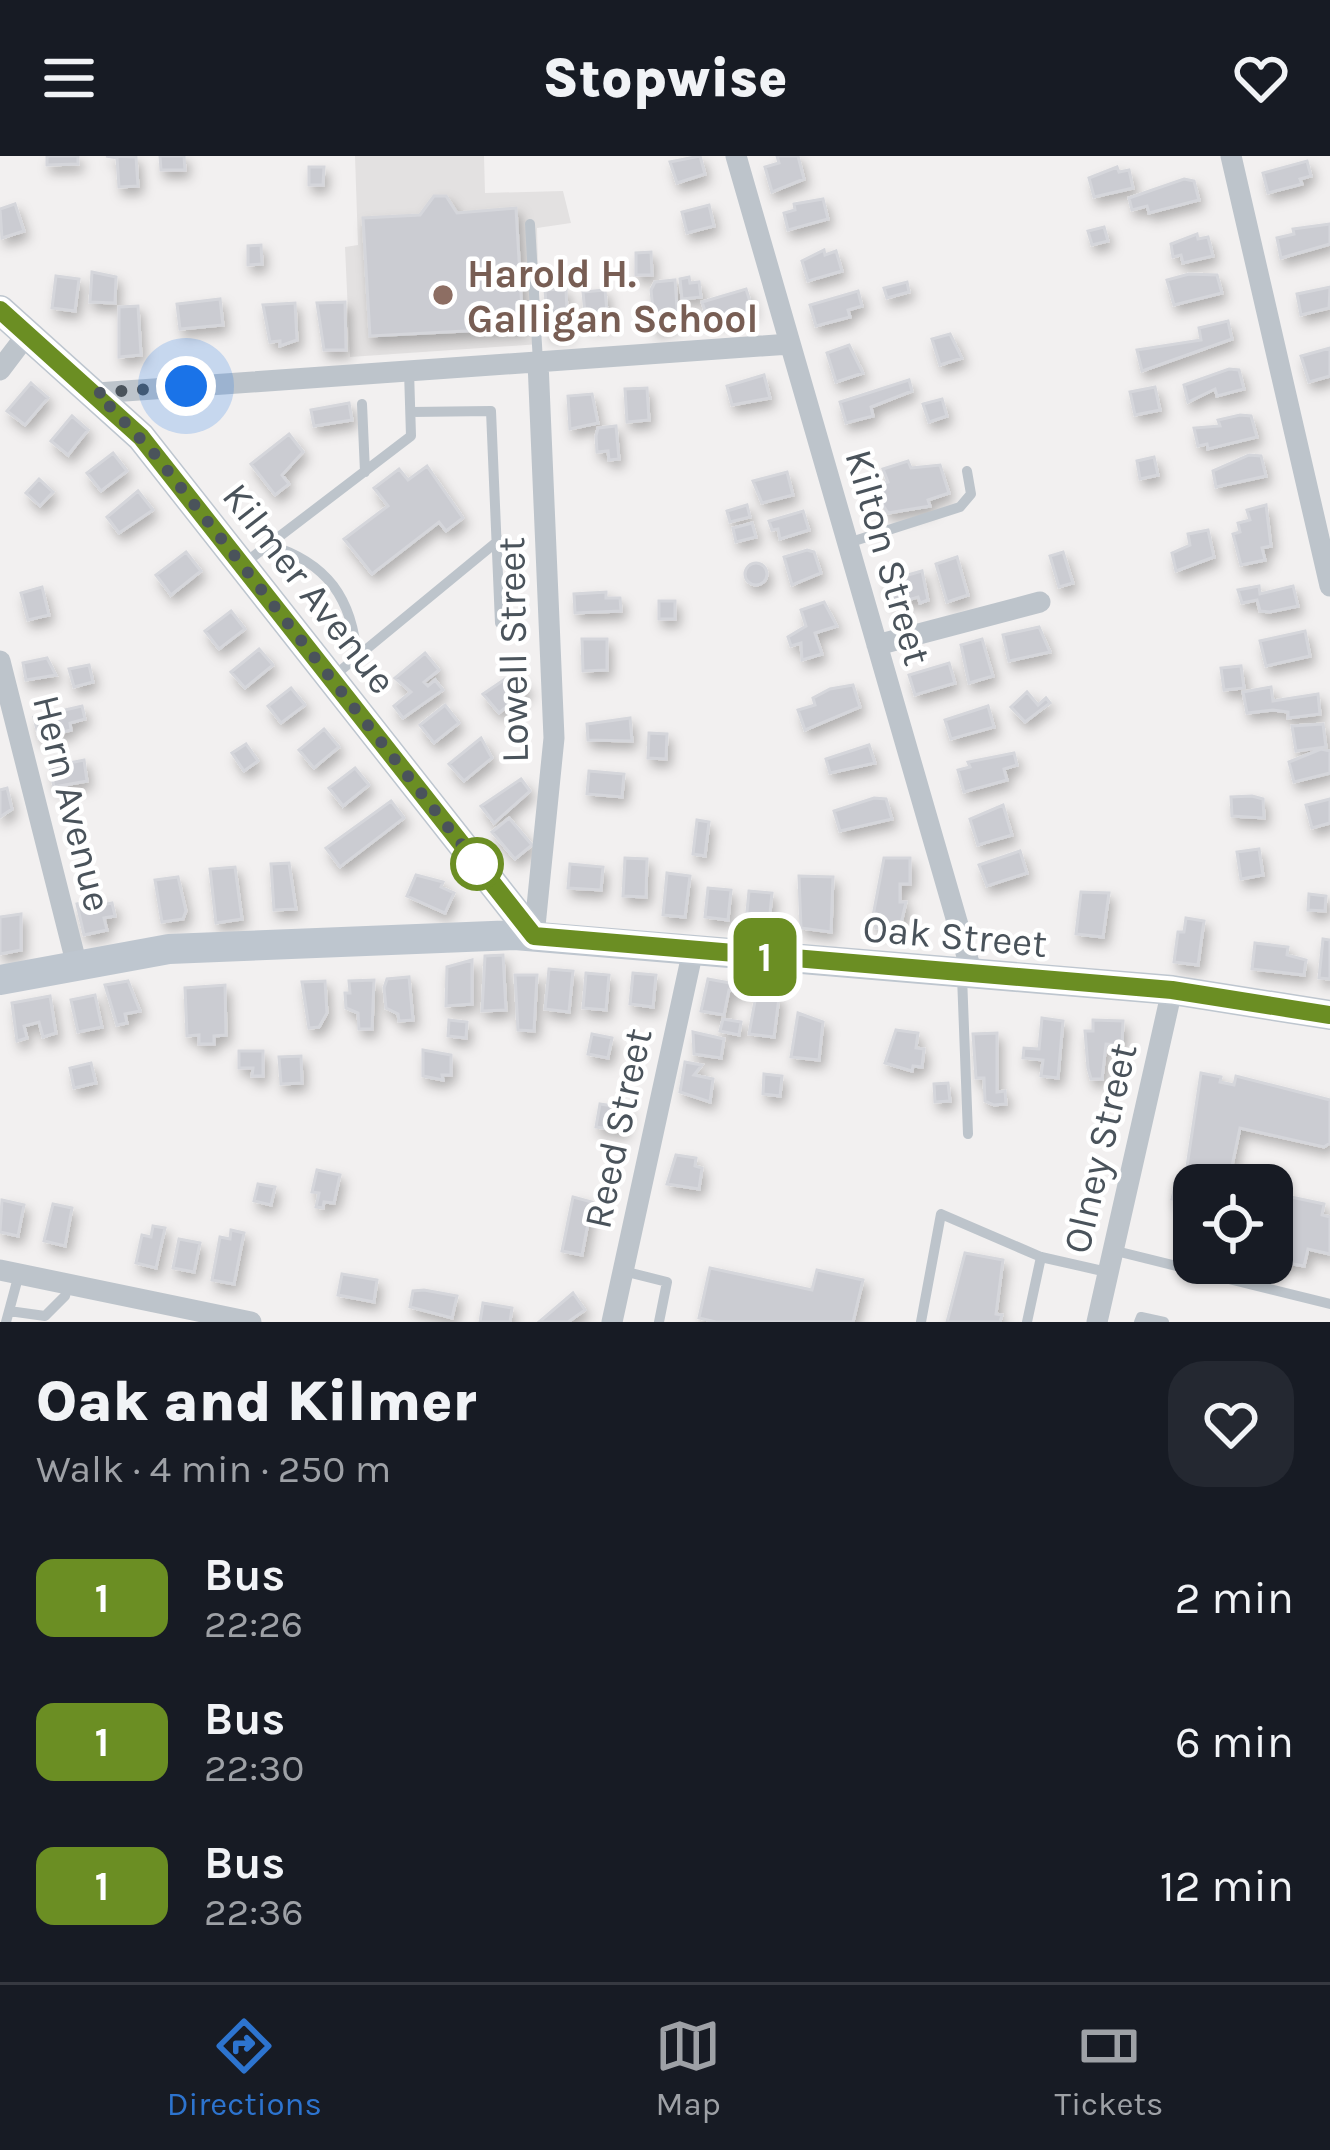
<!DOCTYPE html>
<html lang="en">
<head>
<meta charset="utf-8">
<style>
  body { margin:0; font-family:Karla,sans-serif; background:#242831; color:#f1f3f6; height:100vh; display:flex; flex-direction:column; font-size:45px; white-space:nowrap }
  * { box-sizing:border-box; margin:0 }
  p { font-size:39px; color:#9ea1a6 }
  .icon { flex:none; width:66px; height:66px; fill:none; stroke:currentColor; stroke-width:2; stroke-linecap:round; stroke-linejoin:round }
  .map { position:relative; height:1166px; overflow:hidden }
  .panel { display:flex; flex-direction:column; background:#171b24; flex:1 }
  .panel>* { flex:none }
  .badge { padding:0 24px; border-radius:18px; font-size:42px; line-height:78px }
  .fabs { position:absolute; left:1173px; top:1008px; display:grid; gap:24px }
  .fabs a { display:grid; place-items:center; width:120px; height:120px; border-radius:24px; background:#171b24; box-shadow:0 3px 9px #0004; font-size:60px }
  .you { position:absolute; width:60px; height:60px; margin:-30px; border:9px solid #fff; border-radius:50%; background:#1a73e8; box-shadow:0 0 0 18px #1a73e833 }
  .map>.badge { position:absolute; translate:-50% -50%; box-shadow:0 0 0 6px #fff }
  .round { display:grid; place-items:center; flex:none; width:126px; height:126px; border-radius:36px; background:#242831 }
  .overview { display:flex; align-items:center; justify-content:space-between; height:204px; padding:0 36px }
  h1 { font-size:57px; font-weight:800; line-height:90px }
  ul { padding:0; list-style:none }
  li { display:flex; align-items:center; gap:36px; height:144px; padding:0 36px }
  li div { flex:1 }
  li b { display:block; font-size:45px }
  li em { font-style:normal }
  li .badge { min-width:132px; font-weight:700; text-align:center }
  header { display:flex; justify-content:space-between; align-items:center; height:156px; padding:0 36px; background:#171b24; font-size:54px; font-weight:800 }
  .dock { display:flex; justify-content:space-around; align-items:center; height:168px; border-top:3px solid #363941; background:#171b24; font-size:33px; color:#9ea1a6 }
  .dock a { display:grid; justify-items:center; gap:6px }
  .dock .current { color:#2d74cf }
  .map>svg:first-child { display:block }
</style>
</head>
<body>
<header><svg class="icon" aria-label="menu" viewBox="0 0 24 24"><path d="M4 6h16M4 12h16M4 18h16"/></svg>Stopwise<svg class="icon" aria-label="heart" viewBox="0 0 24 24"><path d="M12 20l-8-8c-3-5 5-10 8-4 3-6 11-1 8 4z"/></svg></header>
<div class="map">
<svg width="1330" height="1166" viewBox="0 0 1330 1166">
  <defs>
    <filter id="shadow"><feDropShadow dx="4" dy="7" stdDeviation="6" flood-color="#0004"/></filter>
  </defs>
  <rect width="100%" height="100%" fill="#f2f0f0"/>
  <path fill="#e3e1e1" d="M355,0h129l1,37 78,-2 8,32 -34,5 3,116 -190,13 -5,-110 13,-2z"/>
  <path fill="#cbccd2" stroke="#d5d6db" stroke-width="3" filter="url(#shadow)" d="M47,0h31v8l-31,1z
    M106,0l30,1 2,29 -19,1 -2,-29z
    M160,0h24l1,14h-24z
    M700,0l5,18 -28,9 -7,-21z
    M777,0h21l6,23 -32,13 -7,-25 14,-4z
    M1307,5l4,15 -11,3 2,5 -34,9 -5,-20z
    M309,11h15l-1,18h-14z
    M1117,11l2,5 10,-2 4,18 -39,9 -5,-19z
    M1184,23l10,2 5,19 -50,13 -2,-7 -15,4 -3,-12z
    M434,40h12l11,17 59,-5 7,120 -153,8 -7,-118 57,-3z
    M823,43l5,20 -40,11 -4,-17 11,-3 -1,-6z
    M15,48l9,27 -22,7 -2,-29z
    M709,49l5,21 -27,7 -5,-21z
    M1330,68v20l-49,14 -4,-20 17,-4 -1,-5z
    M1104,71l4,14 -16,4 -4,-14z
    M1197,78l1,5 10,-2 5,19 -30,7 -2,-8 -8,2 -2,-13z
    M261,89l1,19 -14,1v-19z
    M824,94l1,5 11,-4 6,20 -34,10 -6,-20z
    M651,96l1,23h-16v-22z
    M92,116l24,5 -1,26 -25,-1z
    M1189,118l28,1 5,18 -48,12 -7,-25z
    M56,120l23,3 -4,32 -23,-3z
    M689,121l1,6 9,-1 2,15 -19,2 -2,-20z
    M675,124l3,41 -23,9 -4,-40 4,-8z
    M907,126l2,10 -22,6 -3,-10z
    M1330,131l-1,21 -28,7 -4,-21z
    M566,133l2,44 -20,1 -3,-44z
    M746,133l7,22 -45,9 -6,-18z
    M605,134l3,32 -22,2 -3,-32z
    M858,135l4,15 -14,4 2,7 -34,9 -6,-21z
    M220,143l3,26 -43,4 -3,-25z
    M345,146l1,48h-22l-7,-47z
    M295,147l2,37 -17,6v-5l-10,1 -7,-37z
    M138,150l3,49 -22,2v-50z
    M1228,165l4,18 -90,32 -5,-21 64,-10 -2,-12z
    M950,178l12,24 -22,7 -8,-26z
    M849,189l14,28 -27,9 -9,-29z
    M1330,192v28l-21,6 -8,-26z
    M1229,213l10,1 5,19 -27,7 -2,-7 -27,13 -4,-17z
    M764,219l6,23 -38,7 -5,-19z
    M909,224l3,11 -41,16 2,9 -27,7 -6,-21z
    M31,227l17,15 -23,27 -18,-14z
    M1155,231l5,23 -25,5 -5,-23z
    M647,232l2,32 -22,2 -2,-33z
    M592,238l6,29 -28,6 -2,-33z
    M942,243l5,17 -18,6 -6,-18z
    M349,247l3,17 -38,6 -3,-16z
    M1240,259l11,1 6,21 -49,12 -1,-5 -9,2 -4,-18 26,-2 -2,-6z
    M72,260l16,14 -20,25 -17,-14z
    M616,270l3,33 -10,1 -1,-9 -11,1 -1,-16 2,-8z
    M289,278l14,18 -21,23 7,9 -14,11 -24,-31z
    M113,297l14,18 -26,20 -14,-18z
    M1249,299l12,1 5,20 -50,11 -3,-16z
    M1154,301l4,18 -18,4 -3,-18z
    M908,305l3,7 29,-3 9,28 -21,7 2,6 -42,7 -10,-16v-12l10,-3 -5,-13z
    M427,310l36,52 -17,13 -7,-9 -67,52 -28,-35 44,-33 -14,-18 25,-19 9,11z
    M787,316l6,23 -31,8 -9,-22z
    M39,323l14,13 -13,14 -14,-13z
    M138,335l15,19 -34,23 -12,-16z
    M747,349l3,12 -20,5 -3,-11z
    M1266,349l5,41 -9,2 3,12 -24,5 -8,-31 7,-2 -2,-9 12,-3 -3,-10z
    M803,355l6,19 -29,9 -2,-10 -6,1 -3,-9z
    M752,367l4,14 -20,5 -3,-14z
    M1208,374l6,27 -38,14 -4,-18 18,-8 -2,-11z
    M807,394l7,2 7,21 -29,12 -8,-28z
    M186,396l15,19 -30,24 -15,-20z
    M1063,396l10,31 -14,4 -9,-31z
    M957,401l11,38 -21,7 -11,-38z
    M745 418a11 11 0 1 1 22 0a11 11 0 1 1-22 0Z
    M922,415l6,29 -8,3 -2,-6 -24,7 -11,-22z
    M1259,430l1,8 33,-8 5,20 -28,6 -10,-1 -3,-11 -15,3 -4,-13z
    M42,431l7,28 -21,5 -7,-27z
    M606,436v6h14l1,13 -46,2 -1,-19z
    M659,445h16v18h-16z
    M824,446l13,24 -22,7 7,21 -20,6 -1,-17 -10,3 -3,-9 18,-11 -5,-16z
    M231,455l14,18 -26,20 -14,-18z
    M1039,471l11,25 -41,9 -6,-26z
    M1305,475l5,25 -44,10 -6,-25z
    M582,483h25v31l-24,1z
    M982,483l11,37 -24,7 -8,-38z
    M259,493l14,16 -28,23 -14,-16z
    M425,497l14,17 -15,12 4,4 7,-6 8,10 -40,28 -9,-12 17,-14 -16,-14z
    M47,502l9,17 -30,5 -3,-17z
    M949,507l6,20 -40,12 -6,-20z
    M89,509l4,17 -19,5 -5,-18z
    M1241,510l3,22 -20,2 -3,-22z
    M514,517l14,16 -29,24 -16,-19z
    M853,529l7,22 -55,23 -7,-20 17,-5 -2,-7 17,-9z
    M1271,531l2,14 45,-7 2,20 -32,4v-6l-15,-2 -26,3 -4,-21z
    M291,532l14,17 -24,18 -13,-17z
    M1027,536l11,13 8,-7 4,5 -25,19 -14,-15z
    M445,549l14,18 -25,20 -14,-18z
    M82,550l3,13 -15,4 1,7 -32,8 -5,-21z
    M988,550l6,21 -43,12 -6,-19z
    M630,562l2,23 -44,-1 -1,-16z
    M1323,568l3,23 -30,4 -4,-25z
    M324,573l15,18 -25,21 -15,-18z
    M649,577l18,1 -1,25 -18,-1z
    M481,582l11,20 -28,23 -15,-17z
    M246,588l12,17 -14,10 -12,-18z
    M869,589l6,18 -45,10 -4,-14z
    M1321,593l9,2v22l-36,9 -5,-20z
    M1014,597l3,12 -13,4 3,11 -43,12 -6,-22 12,-3 -2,-5z
    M84,604l3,21 -33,6 -4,-20z
    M355,612l14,17 -26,21 -14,-18z
    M589,615l35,3 -2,23 -35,-3z
    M521,623l9,12 -36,32 -13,-17z
    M7,632l5,21 -12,8v-27z
    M1252,640l11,3 1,19 -32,-2 -1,-19z
    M874,642l12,1 6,20 -52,12 -6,-20z
    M1330,643v24l-18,5 -6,-23z
    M391,645l13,17 -64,49 -14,-19z
    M1003,649l9,30 -34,10 -8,-26z
    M509,662l23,27 -17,14 -23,-27z
    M697,664l12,2 -4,34 -12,-2z
    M1259,693l4,26 -22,4 -4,-27z
    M1020,695l7,22 -40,13 -8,-21z
    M625,702l22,1 -1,38 -23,-1z
    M884,702h26v26h-10v18h6l-6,26h-24l-3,-12z
    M289,707l7,46 -22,1 -3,-46z
    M570,708l33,3 -2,23 -33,-2z
    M235,711l7,52 -26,4 -6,-54z
    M667,717l23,3 -5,41 -22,-2z
    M416,719l27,7 -2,5 13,6 -9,20 -38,-17z
    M799,720l34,1 -2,55 -30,-4z
    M178,721l8,34 -3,8 -21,3 -7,-42z
    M708,732l23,2 -3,30 -23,-3z
    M749,735l23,2 -3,31 -23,-2z
    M1081,736l28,1 -6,44 -27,-3z
    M1309,738l17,2 -1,15 -17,-1z
    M99,743l2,6 11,-2 3,13 -11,2 3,12 -23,5 -7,-31z
    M21,758v36l-21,4v-37z
    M1186,762l18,3 -6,44 -24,-3 4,-30h6z
    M1323,783l7,1v39l-11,-1z
    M1255,787l33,4 -1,8 19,5 -2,15 -52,-6z
    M503,799l3,55 -24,1 3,-55z
    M472,804v44l-26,2 1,-39z
    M549,813l24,2 -4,41 -24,-3z
    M586,817l23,2 -3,35 -23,-2z
    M633,817l23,2 -3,32 -23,-3z
    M515,819h22l-3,56 -16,-1z
    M732,819l16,3 -3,15 -16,-3 -5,25 -23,-4 7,-32 22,4z
    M409,821l4,43 -14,1 -1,-7 -12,-6 -2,-20 3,-9z
    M374,824l-2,49h-13l-1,-16 -12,-5 -1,-15h5l-1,-12z
    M128,825l12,30 -15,3 2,9 -10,2 -12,-40z
    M325,825l2,32 -8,14 -10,1 -7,-46z
    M225,829l1,50 -12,1v8h-15v-9l-12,1 -2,-48z
    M757,834l22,7 -5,40 -25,-3z
    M95,839l7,32 -24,5 -7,-32z
    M50,840l6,37 -13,4 -4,-15 -15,4 3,12 -10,3 -5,-38z
    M798,857l25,9 -4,38 -28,-3z
    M1042,862l21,3 -5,57 -17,-2 2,-16 -20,-2 1,-10 15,1z
    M723,863l18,3 -2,13 -19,-4z
    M449,864l18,2 -1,16 -18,-2z
    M1093,864l30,1 -1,24 -16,-1 -4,35h-11l-3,-11 -3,-37h8z
    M896,874l22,3 -2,15 8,1 -2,18 -9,-1 -1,5 -27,-8z
    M693,876l31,7 -3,19 -27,-4z
    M997,877v59l8,-1 1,13 -12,1 -9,-4 -1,-23h-8l-3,-44z
    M592,878l20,4 -4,20 -20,-4z
    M423,894l28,5v20h-9l1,5 -20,-4z
    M239,895h24v25h-11l1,-8h-14z
    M301,900l1,27 -21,1 -2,-27z
    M685,906l17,3 -8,10 19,4 -3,23 -30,-10z
    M91,907l5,20 -22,5 -4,-20z
    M1201,917l20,4 -1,5 14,3 2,-9 94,24v43l-6,4 -84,-19 -12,57h-34v18l-22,-4 5,-21 8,2z
    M764,918l18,2 -2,20 -17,-2z
    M948,927l2,18 -15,1 -1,-18z
    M600,948l27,4 -4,23 -27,-4z
    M676,999l20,3 -1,8 7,2 -3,21 -32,-5z
    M317,1014l23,5 -6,28 -10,-1 -1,6 -7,-1 3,-14 -7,-1z
    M258,1028l17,3 -4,18 -17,-4z
    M1272,1037l52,11 -2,11 8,2v37l-22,-5 -4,17 -22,-4 -10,2 -2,6 -22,-4 24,-3z
    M573,1041l19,5 -10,53 -20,-4z
    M2,1044l22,5 -6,31 -18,-4z
    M53,1048l19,4 -7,38 -21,-5z
    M153,1070l12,2 -9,40 -20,-5 6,-28 9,2z
    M231,1074l13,3 -10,51 -22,-4 8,-43 10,2z
    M179,1083l21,4 -6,29 -21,-4z
    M965,1097l38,7 -7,54 6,1 -2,7h-53z
    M710,1112l102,22 5,-20 46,10 -10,42h-137l-17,-4z
    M342,1118l35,6 -3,22 -36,-7z
    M424,1134l33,6 -5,22 -42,-11 3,-16z
    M573,1137l12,17 -17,12h-29z
    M483,1147l29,5 -2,14h-30z"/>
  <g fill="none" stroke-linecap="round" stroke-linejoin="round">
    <path stroke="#bdc4cb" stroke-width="10" d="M530,68l8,138
      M362,248l3,68
      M411,256l80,-1 9,212
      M848,387l112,-36 11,-13 -4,-23
      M269,389c58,17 84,54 88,114
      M246,406l165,-126 -2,-65
      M335,519l164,-135
      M962,820l6,158
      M1112,1094l218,54
      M623,1115l44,11 -8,40
      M9,1155l36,5 20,-20 3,-12
      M6,1166l13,-48
      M921,1166l20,-108 100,43 66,15
      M1027,1166l14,-65
      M1139,1166l2,-5 23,5"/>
    <path stroke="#bdc4cb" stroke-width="21" d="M736,0l237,821
      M1231,0l99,430
      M0,214l28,-37
      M97,237l693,-49
      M877,489l163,-43
      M0,505l76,301
      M534,780l20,-198 -16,-376
      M0,1114l251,52
      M612,1166l81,-372
      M1097,1166l75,-332"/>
    <path stroke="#bec6cf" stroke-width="30" d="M0,154l141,127 393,499
      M0,824l169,-31 346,-14 657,55 158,25"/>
  </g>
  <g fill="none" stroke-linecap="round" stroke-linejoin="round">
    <g stroke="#fff" stroke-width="27">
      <path id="line" d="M0,154l141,127 393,499 638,54 158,25"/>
    </g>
    <use href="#line" stroke="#6b8e23" stroke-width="18"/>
    <path stroke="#4a535b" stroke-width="12" stroke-dasharray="0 21.6" d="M186,230l-89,7 56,59 324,412"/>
  </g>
  <circle fill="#8d6e63" stroke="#fff" stroke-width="4.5" cx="443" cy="139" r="12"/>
  <circle fill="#fff" stroke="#6b8e23" stroke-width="6" cx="477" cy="708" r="24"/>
  <g text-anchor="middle" stroke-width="9" stroke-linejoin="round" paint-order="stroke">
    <g font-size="39" font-weight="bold" fill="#785e54" stroke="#fff" text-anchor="start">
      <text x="467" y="131">Harold H.<tspan x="467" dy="45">Galligan School</tspan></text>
    </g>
    <g font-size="39" fill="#4a535b" stroke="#fff">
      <text transform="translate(889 401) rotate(74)" y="14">Kilton Street</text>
      <text transform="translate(310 432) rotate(52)" y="14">Kilmer Avenue</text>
      <text transform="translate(512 494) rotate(-91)" y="14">Lowell Street</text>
      <text transform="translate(73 647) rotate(76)" y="14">Hern Avenue</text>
      <text transform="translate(955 779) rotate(5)" y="14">Oak Street</text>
      <text transform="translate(617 972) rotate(-78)" y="14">Reed Street</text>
      <text transform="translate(1099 992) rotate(-77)" y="14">Olney Street</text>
    </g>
  </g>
</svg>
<div class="fabs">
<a><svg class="icon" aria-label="locate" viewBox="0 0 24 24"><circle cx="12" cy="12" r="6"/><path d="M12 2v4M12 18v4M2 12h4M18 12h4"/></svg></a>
</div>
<div class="you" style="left:186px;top:230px"></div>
<b class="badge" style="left:765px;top:801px;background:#6b8e23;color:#fff">1</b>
</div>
<section class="panel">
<div class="overview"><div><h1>Oak and Kilmer</h1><p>Walk · 4 min · 250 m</p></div><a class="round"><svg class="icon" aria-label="heart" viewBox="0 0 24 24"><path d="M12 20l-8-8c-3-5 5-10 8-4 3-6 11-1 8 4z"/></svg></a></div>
<ul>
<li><span class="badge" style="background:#6b8e23;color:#fff">1</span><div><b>Bus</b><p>22:26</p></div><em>2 min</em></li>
<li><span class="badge" style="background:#6b8e23;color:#fff">1</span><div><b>Bus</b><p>22:30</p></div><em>6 min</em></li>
<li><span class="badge" style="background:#6b8e23;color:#fff">1</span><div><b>Bus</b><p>22:36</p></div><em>12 min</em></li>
</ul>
</section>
<nav class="dock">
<a class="current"><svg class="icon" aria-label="directions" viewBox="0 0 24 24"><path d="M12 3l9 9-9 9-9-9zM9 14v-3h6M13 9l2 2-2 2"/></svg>Directions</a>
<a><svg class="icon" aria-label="map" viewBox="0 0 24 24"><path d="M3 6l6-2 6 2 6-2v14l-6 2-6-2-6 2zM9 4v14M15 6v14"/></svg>Map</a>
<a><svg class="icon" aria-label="tickets" viewBox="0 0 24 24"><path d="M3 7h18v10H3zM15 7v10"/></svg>Tickets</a>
</nav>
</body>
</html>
